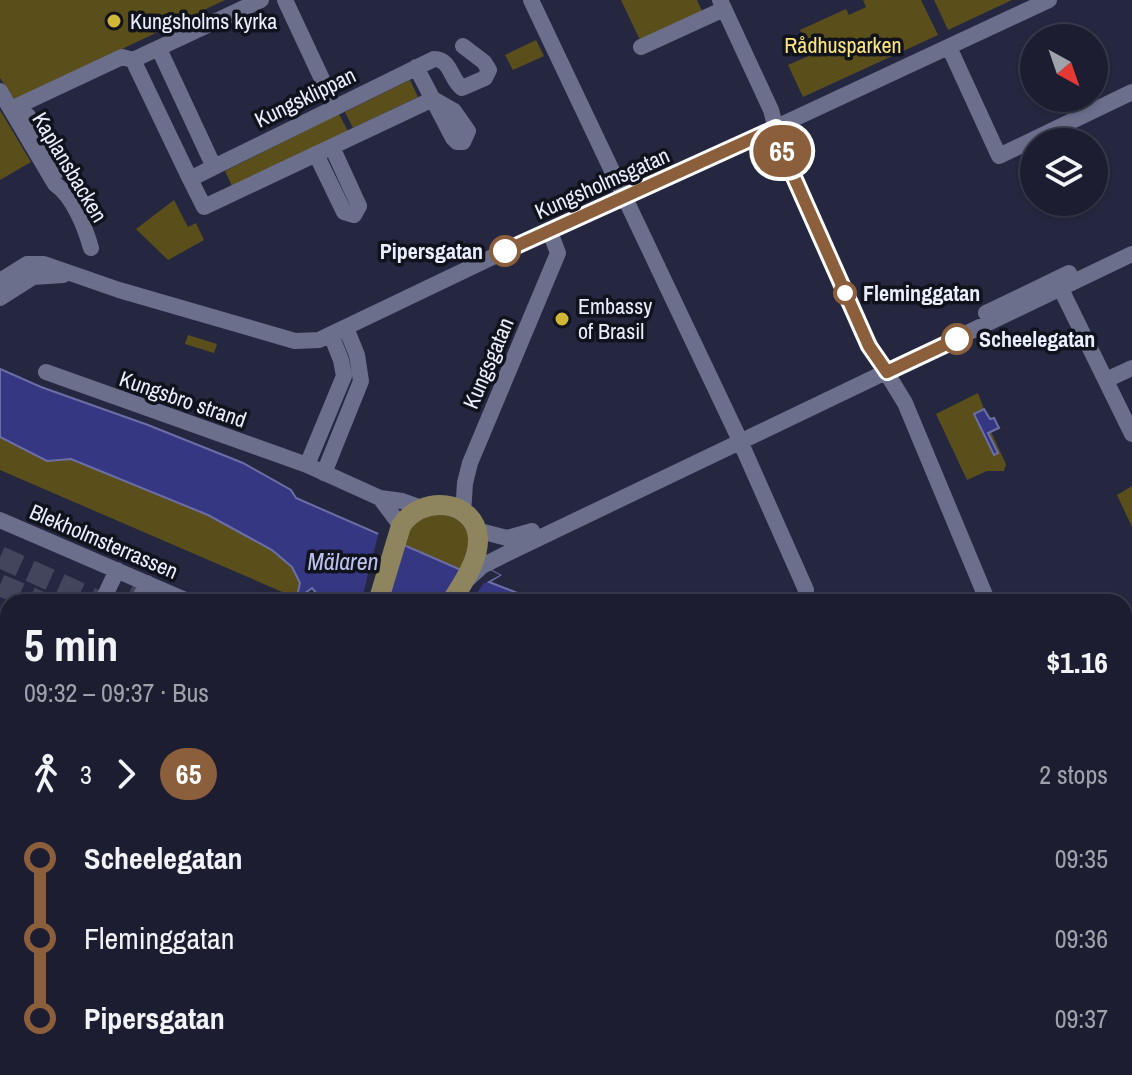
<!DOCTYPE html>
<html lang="en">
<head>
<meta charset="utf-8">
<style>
  body { margin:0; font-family:"Archivo Narrow",sans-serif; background:#292a3c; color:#f1f3f6; height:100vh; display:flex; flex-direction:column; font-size:30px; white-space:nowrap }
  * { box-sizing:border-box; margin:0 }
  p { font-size:26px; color:#a0a2ab }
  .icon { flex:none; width:44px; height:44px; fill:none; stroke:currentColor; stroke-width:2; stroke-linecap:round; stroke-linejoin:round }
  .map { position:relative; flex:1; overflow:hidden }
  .panel { position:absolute; left:0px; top:594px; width:1132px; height:482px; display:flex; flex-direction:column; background:#1c1d30; border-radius:24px 24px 0 0; box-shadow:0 2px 6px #0004,0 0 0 2px #3a3b4c }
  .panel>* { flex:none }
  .badge { padding:0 16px; border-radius:26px; font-size:28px; line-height:52px }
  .needle { width:52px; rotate:140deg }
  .controls { position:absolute; left:1020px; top:24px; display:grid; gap:16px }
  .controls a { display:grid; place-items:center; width:88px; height:88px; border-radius:50%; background:#1c1d30; box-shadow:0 2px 6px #0004,0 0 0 2px #3a3b4c; font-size:40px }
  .map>.badge { position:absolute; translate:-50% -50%; box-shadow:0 0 0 4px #fff }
  .legs { display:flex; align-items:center; gap:12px; height:88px; padding:0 24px; font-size:26px }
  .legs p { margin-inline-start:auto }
  .headline { display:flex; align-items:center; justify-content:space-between; height:136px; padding:0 24px }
  h1 { font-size:44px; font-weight:700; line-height:60px }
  ul { padding:0 24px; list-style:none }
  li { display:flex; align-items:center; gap:28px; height:80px; font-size:30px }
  li i { display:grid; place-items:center; width:12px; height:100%; margin:0 10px; background:currentColor }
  li i::after { content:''; width:20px; height:20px; margin:-10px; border:6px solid; border-radius:50%; background:#1c1d30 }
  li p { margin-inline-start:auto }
  li:first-child i { background:linear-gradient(#0000 50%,currentColor 0) }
  li:last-child i { background:linear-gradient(currentColor 50%,#0000 0) }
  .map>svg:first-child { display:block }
</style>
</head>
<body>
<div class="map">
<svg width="1132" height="1075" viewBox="0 0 1132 1075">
  <rect width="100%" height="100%" fill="#252740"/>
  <path fill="#5a4f1b" d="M0,0h225l-210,100 -15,-22z
    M621,0h76l6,13 -57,28 -7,-3z
    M863,0h58l17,35 -135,62 -15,-32 23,-10 -11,-25 46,-21 3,6 17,-8z
    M934,0h78l-64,30z
    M536,40l8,16 -31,14 -8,-15z
    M410,80l8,17 -65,31 -8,-16z
    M0,110l31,52 -31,18z
    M339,114l9,17 -115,57 -8,-17z
    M174,200l14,27 8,-4 8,17 -36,20 -32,-31z
    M188,335l29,9 -3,9 -29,-9z
    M978,393l6,16 -9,5 13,19 3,-1 15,32 -2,7h-17l-20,9 -31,-66z
    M0,437l47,24 24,-2 137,56 64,35 20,17 8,16 -2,9 -11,2 -287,-124z
    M1132,486v41l-15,-32z
    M436,511l25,10 9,17 -9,32 -59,-25 6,-17z
    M1132,612v100l-8,2v-98z"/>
  <path fill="#363782" stroke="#6c6ea7" stroke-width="2" d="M0,369l41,18 107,38 95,38 48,27 5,8 165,72 7,-11 32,16 -11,7 52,20h-217l-12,-14 -11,8 -3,-4 2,-9 -8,-16 -20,-17 -64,-35 -137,-56 -24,2 -47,-24z
    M984,409l6,10 4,-1 5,10 -11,5 10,20 -4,2 -20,-41z
    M1132,712v160l-8,2v-160z"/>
  <path fill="#252740" d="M379,531l24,10 -15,61h-27z
    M468,559l32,16 -17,9 -12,18h-29z"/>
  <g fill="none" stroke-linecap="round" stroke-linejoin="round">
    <path stroke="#43455c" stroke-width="22" stroke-dasharray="22 11" stroke-linecap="butt" d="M0,557l99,45
      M0,585l40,17
      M133,585l35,17"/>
    <path stroke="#6b6f8c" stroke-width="16" d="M285,0l50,107
      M531,0l205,432 70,158
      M720,0l51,110 10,38 82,186 42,69 83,199
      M641,47l83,-38
      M949,47l50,109 133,-64
      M133,60l57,119 24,-12 -55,-118
      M416,67l37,71 4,4h6l5,-11 -14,-20 -21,-12
      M0,91l55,93c18,12 30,43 36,64
      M11,109l111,-52 11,3 128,-60
      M11,109l17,7 32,54
      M316,154l28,58 10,3 5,-9 -27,-59
      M214,167l220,-108c17,0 16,20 28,29l23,-10 4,-8 -5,-8 -21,-16
      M190,179l14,28 229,-108
      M0,281l27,-17h17l75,26 176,51 24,-1 207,-99 98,-43 425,-198
      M1057,281l75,153
      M0,298l33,-21 30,-2
      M986,313l83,-40
      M46,372l261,93 73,33
      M1106,380l26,-12
      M307,465l37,-89 -3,-16 -10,-25
      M324,473l37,-92 -4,-26 -11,-27
      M463,514l2,-31 5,-20 88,-210 -8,-21
      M0,520l190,82
      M401,526l-21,-28 22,3 17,6
      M476,530l31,8 25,-7
      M469,578l13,-12 28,-14 622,-298
      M102,602l15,-32
      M138,602l9,-19
      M1124,988l5,87
      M0,1011l8,3
      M63,1075l3,-7"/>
    <path stroke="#8e855f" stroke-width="20" d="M378,602l23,-76c20,-32 74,-27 77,12 1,23 -16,46 -27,64
      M1124,1058l8,-3
      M196,1075l3,-7
      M214,1075l3,-7
      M1084,1075l17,-7"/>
    <path stroke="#a69441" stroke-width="22" d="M1124,892l8,-3"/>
    <g stroke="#878a9e" stroke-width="7">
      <path id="rail" d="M0,764l8,5
        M0,791l8,4
        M0,811l8,4
        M0,830l8,3
        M1124,903l8,-2
        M1124,923l8,-3
        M1124,995l8,-3
        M1124,1013l8,-3
        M383,1068l37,7
        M436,1068l76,6 73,1
        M626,1068l258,5 42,-5
        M595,1075l41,-3"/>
    </g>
    <use href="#rail" stroke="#10121c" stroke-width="4" stroke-dasharray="12" stroke-linecap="butt"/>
  </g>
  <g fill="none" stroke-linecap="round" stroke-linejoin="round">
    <g stroke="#fff" stroke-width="18">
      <path id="line-1" d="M505,251l271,-123 5,20 88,198 18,26 70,-33"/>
    </g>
    <use href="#line-1" stroke="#8b5e3c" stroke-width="12"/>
  </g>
  <g fill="#d1b736" stroke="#10121c" stroke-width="3">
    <circle cx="114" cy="21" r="8"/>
    <circle cx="562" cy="319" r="8"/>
  </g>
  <g fill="#fff" stroke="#8b5e3c" stroke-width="4">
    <circle cx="505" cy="251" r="14"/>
    <circle cx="845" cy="293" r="10"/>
    <circle cx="957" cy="339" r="14"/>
  </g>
  <g text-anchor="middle" stroke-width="7" stroke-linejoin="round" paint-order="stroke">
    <g font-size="22" fill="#ebeefe" stroke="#10121c" text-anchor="start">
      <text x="130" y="29">Kungsholms kyrka</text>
      <text x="578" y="314">Embassy<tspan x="578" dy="25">of Brasil</tspan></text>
    </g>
    <g font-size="22" fill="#fbe580" stroke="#10121c">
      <text x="843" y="53">Rådhusparken</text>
    </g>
    <g font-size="22" fill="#ebeefe" stroke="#10121c">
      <text transform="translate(305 97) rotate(-26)" y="8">Kungsklippan</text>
      <text transform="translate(70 167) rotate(59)" y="8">Kaplansbacken</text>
      <text transform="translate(602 183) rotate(-24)" y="8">Kungsholmsgatan</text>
      <text transform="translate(488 363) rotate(-67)" y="8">Kungsgatan</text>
      <text transform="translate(183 399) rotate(19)" y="8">Kungsbro strand</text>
      <text transform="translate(104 541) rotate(23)" y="8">Blekholmsterrassen</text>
    </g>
    <g font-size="22" font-weight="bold" fill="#ebeefe" stroke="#10121c" text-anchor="start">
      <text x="483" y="259" text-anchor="end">Pipersgatan</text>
      <text x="863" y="301">Fleminggatan</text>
      <text x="979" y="347">Scheelegatan</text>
    </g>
    <g font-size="24" font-style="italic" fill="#bcc2ee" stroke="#10121c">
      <text x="343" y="570">Mälaren</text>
    </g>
  </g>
</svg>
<div class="controls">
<a><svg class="needle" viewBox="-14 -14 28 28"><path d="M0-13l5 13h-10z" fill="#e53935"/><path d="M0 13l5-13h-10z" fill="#a0a2ab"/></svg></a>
<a><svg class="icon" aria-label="layers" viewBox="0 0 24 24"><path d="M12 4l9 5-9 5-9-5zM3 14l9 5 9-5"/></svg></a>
</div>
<b class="badge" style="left:782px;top:151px;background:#8b5e3c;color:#fff">65</b>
<section class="panel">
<div class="headline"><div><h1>5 min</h1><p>09:32 – 09:37 · Bus</p></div><b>$1.16</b></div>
<div class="legs"><svg class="icon" aria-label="walk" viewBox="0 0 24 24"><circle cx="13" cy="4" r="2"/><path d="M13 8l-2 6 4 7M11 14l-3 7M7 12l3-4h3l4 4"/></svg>3<svg class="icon" aria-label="forward" viewBox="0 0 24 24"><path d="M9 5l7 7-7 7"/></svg><b class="badge" style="background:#8b5e3c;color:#fff">65</b><p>2 stops</p></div>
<ul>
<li><i style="color:#8b5e3c"></i><b>Scheelegatan</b><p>09:35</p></li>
<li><i style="color:#8b5e3c"></i><span>Fleminggatan</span><p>09:36</p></li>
<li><i style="color:#8b5e3c"></i><b>Pipersgatan</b><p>09:37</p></li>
</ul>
</section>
</div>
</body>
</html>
